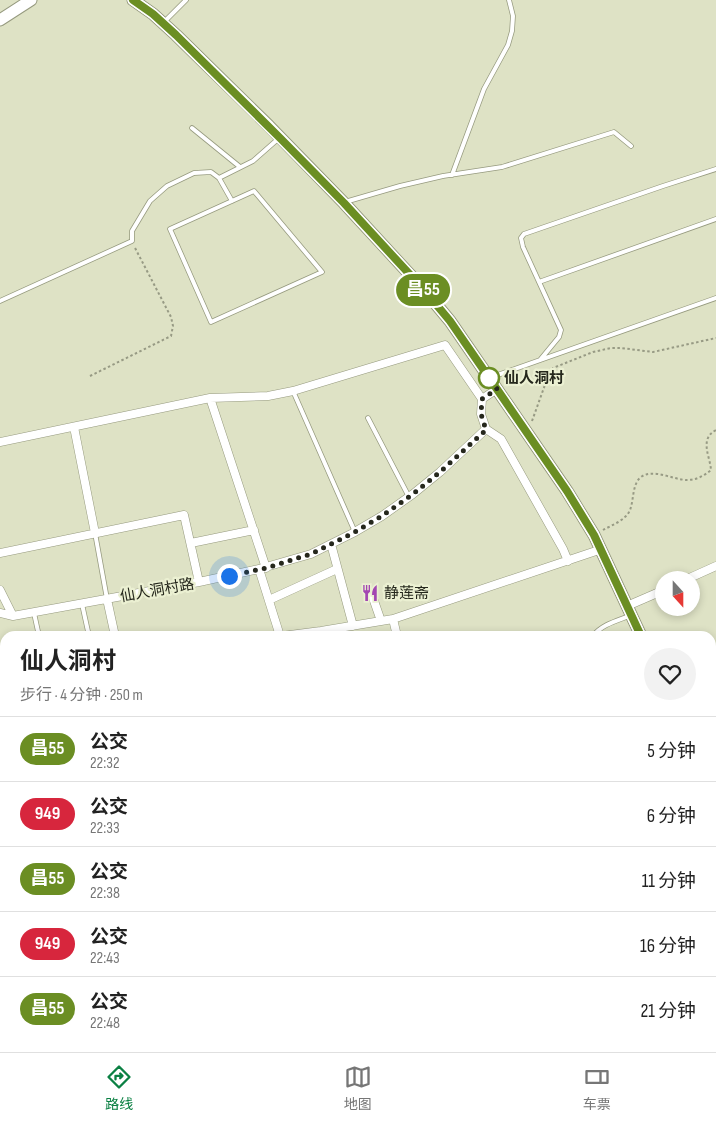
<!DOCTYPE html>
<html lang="zh">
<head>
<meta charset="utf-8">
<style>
  body { margin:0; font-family:"Sofia Sans Condensed","Noto Sans SC",sans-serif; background:#f2f2f2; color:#222; height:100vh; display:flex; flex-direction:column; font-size:19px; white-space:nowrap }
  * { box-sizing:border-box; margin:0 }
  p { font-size:16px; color:#767676 }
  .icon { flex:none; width:28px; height:28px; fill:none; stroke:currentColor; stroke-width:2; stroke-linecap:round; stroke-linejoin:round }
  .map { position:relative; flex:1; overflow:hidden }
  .drawer { position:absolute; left:0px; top:631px; width:716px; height:421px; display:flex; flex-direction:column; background:#fff; border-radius:15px 15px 0 0; box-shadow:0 2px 8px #0003 }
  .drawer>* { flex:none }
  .badge { padding:0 10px; border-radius:16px; font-size:18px; line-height:32px }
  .needle { width:32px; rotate:159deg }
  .fabs { position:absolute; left:655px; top:571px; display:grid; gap:10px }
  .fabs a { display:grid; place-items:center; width:45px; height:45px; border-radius:50%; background:#fff; box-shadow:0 2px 8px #0003; font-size:25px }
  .you { position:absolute; width:25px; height:25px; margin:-12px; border:4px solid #fff; border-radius:50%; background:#1a73e8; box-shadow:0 0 0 8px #1a73e833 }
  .map>.badge { position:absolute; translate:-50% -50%; box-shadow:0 0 0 2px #fff }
  .round { display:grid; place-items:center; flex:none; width:52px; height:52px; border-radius:26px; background:#f2f2f2 }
  .headline { display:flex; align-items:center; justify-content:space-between; height:85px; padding:0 20px }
  h1 { font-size:24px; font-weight:700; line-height:38px }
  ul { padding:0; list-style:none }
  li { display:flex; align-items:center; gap:15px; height:65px; padding:0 20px; border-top:1px solid #e0e0e0 }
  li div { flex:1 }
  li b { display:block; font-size:19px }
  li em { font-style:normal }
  li .badge { min-width:55px; font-weight:700; text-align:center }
  .tabs { display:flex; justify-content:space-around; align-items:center; height:70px; border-top:1px solid #e0e0e0; background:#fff; font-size:14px; color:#767676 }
  .tabs a { display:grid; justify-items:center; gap:2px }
  .tabs .active { color:#0b8043 }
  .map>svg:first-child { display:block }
</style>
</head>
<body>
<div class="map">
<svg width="716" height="1052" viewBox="0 0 716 1052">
  <rect width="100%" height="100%" fill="#dee2c5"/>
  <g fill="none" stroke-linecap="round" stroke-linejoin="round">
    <g stroke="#969a7f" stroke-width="5.5">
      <path id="lane" d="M165,21l21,-21
        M192,128l48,39
        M452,175l32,-86 24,-44 4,-14 1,-15 -4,-16
        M254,191l68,81 -111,50 -41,-93z
        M232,201l-13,-23 34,-17 25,-22
        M345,202l55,-16 43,-10 59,-9 112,-35 17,14
        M539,282l177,-63
        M0,301l132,-60v-10l18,-30 17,-15 27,-13 17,-1 8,6
        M540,360l19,-23 2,-7 -38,-83 -2,-9 3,-4 139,-48 53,-17
        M492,377l224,-79
        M293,391l62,141
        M368,418l41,79
        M95,533l12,66
        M82,604l7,32
        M34,613l5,23
        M593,636c8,-11 23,-15 36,-20
        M0,729l5,-1
        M0,865l5,37
        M5,943v-7"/>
    </g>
    <g stroke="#969a7f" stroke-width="9">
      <path id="street" d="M210,398l56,170
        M74,427l21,106
        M486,429l15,10 62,110 5,12
        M0,442l210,-44 58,-2 25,-5 152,-46 37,54 15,-10
        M191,543l63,-13
        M331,544l22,82
        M0,553l184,-38 15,67
        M259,569l52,-15 42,-21 29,-17 31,-22 27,-22 46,-43 -5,-15 1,-15
        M685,580l31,-14
        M0,590l13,26 186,-34 60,-13 21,67
        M372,595l9,26
        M107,599l8,37
        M269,600l68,-31
        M627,606l37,-16
        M0,613l13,3
        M393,619l4,17
        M282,636l39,-5 72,-12 209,-70
        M711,656l5,-2
        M711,683l5,10
        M0,694l5,6"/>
    </g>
    <g stroke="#969a7f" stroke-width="13">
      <path id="secondary" d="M133,0l20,14 23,21 93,91 75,77 81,88 25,30 117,170 27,44 47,101
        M0,20l31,-20
        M711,767l5,8"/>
    </g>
    <path stroke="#979a84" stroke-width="2" stroke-dasharray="2.5 2.5" stroke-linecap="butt" d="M90,376l81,-40 2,-10 -2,-9 -37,-71
      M532,421l14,-39 7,-14 40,-16 18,-4h10l32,4 63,-14
      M603,530c9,-5 23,-10 27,-20 4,-10 2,-26 11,-33 12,-9 33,3 46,3 9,0 17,-4 24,-10 -1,-14 -12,-31 5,-40
      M0,1038l5,2
      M30,1048l7,4
      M183,1048l2,4
      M345,1052l3,-4"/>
    <use href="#lane" stroke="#fff" stroke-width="4"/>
    <use href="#street" stroke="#fff" stroke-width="8"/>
    <use href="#secondary" stroke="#fff" stroke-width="11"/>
  </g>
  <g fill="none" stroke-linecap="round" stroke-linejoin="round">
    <g stroke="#fff" stroke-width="11">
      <path id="line" d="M133,0l20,14 23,21 104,103 64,65 81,88 25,30 117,170 27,44 47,101"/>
    </g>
    <use href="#line" stroke="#6b8e23" stroke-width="8"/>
    <path stroke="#25271c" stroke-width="5" stroke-dasharray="0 9" d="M229,576l37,-8 45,-14 42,-21 29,-17 31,-22 27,-22 46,-42 -5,-16 1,-15 15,-10 -8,-11"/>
  </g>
  <defs>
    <g id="restaurant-bare" transform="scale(1.35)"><path d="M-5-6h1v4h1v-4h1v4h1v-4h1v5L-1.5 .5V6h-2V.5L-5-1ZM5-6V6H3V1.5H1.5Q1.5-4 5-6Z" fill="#a347b2" stroke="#ebf0d2" stroke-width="2.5" paint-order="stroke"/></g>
  </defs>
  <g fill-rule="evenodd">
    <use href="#restaurant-bare" x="370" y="593"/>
  </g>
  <circle fill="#fff" stroke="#6b8e23" stroke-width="2.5" cx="489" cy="378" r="10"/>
  <g text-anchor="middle" stroke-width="4.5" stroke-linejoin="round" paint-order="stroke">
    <g font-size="15" font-weight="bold" fill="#25271c" stroke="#ebf0d2" text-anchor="start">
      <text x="504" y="383">仙人洞村</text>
    </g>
    <g font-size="15" fill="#25271c" stroke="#ebf0d2">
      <text transform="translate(157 590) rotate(-10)" y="5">仙人洞村路</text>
    </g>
    <g font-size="15" fill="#25271c" stroke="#ebf0d2" text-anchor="start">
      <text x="384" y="598">静莲斋</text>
    </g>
  </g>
</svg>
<div class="fabs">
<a><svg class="needle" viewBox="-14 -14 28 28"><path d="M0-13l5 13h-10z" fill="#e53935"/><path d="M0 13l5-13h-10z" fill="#767676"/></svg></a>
</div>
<div class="you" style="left:229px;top:576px"></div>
<b class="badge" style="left:423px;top:290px;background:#6b8e23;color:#fff">昌55</b>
<section class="drawer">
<div class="headline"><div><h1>仙人洞村</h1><p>步行 · 4 分钟 · 250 m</p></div><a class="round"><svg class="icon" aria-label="heart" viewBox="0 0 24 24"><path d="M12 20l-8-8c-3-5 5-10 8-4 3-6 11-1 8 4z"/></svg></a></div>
<ul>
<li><span class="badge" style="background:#6b8e23;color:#fff">昌55</span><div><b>公交</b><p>22:32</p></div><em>5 分钟</em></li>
<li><span class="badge" style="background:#d7263d;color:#fff">949</span><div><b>公交</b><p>22:33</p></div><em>6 分钟</em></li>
<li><span class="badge" style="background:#6b8e23;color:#fff">昌55</span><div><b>公交</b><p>22:38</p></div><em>11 分钟</em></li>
<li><span class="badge" style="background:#d7263d;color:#fff">949</span><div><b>公交</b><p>22:43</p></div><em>16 分钟</em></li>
<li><span class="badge" style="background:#6b8e23;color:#fff">昌55</span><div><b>公交</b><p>22:48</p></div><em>21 分钟</em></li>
</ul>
</section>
</div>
<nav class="tabs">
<a class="active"><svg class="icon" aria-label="directions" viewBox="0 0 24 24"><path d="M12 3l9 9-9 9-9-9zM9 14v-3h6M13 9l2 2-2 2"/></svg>路线</a>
<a><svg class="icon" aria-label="map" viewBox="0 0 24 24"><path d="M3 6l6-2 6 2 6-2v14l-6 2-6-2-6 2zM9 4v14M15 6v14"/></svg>地图</a>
<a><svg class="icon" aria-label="tickets" viewBox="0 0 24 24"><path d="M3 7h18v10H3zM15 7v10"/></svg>车票</a>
</nav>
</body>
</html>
